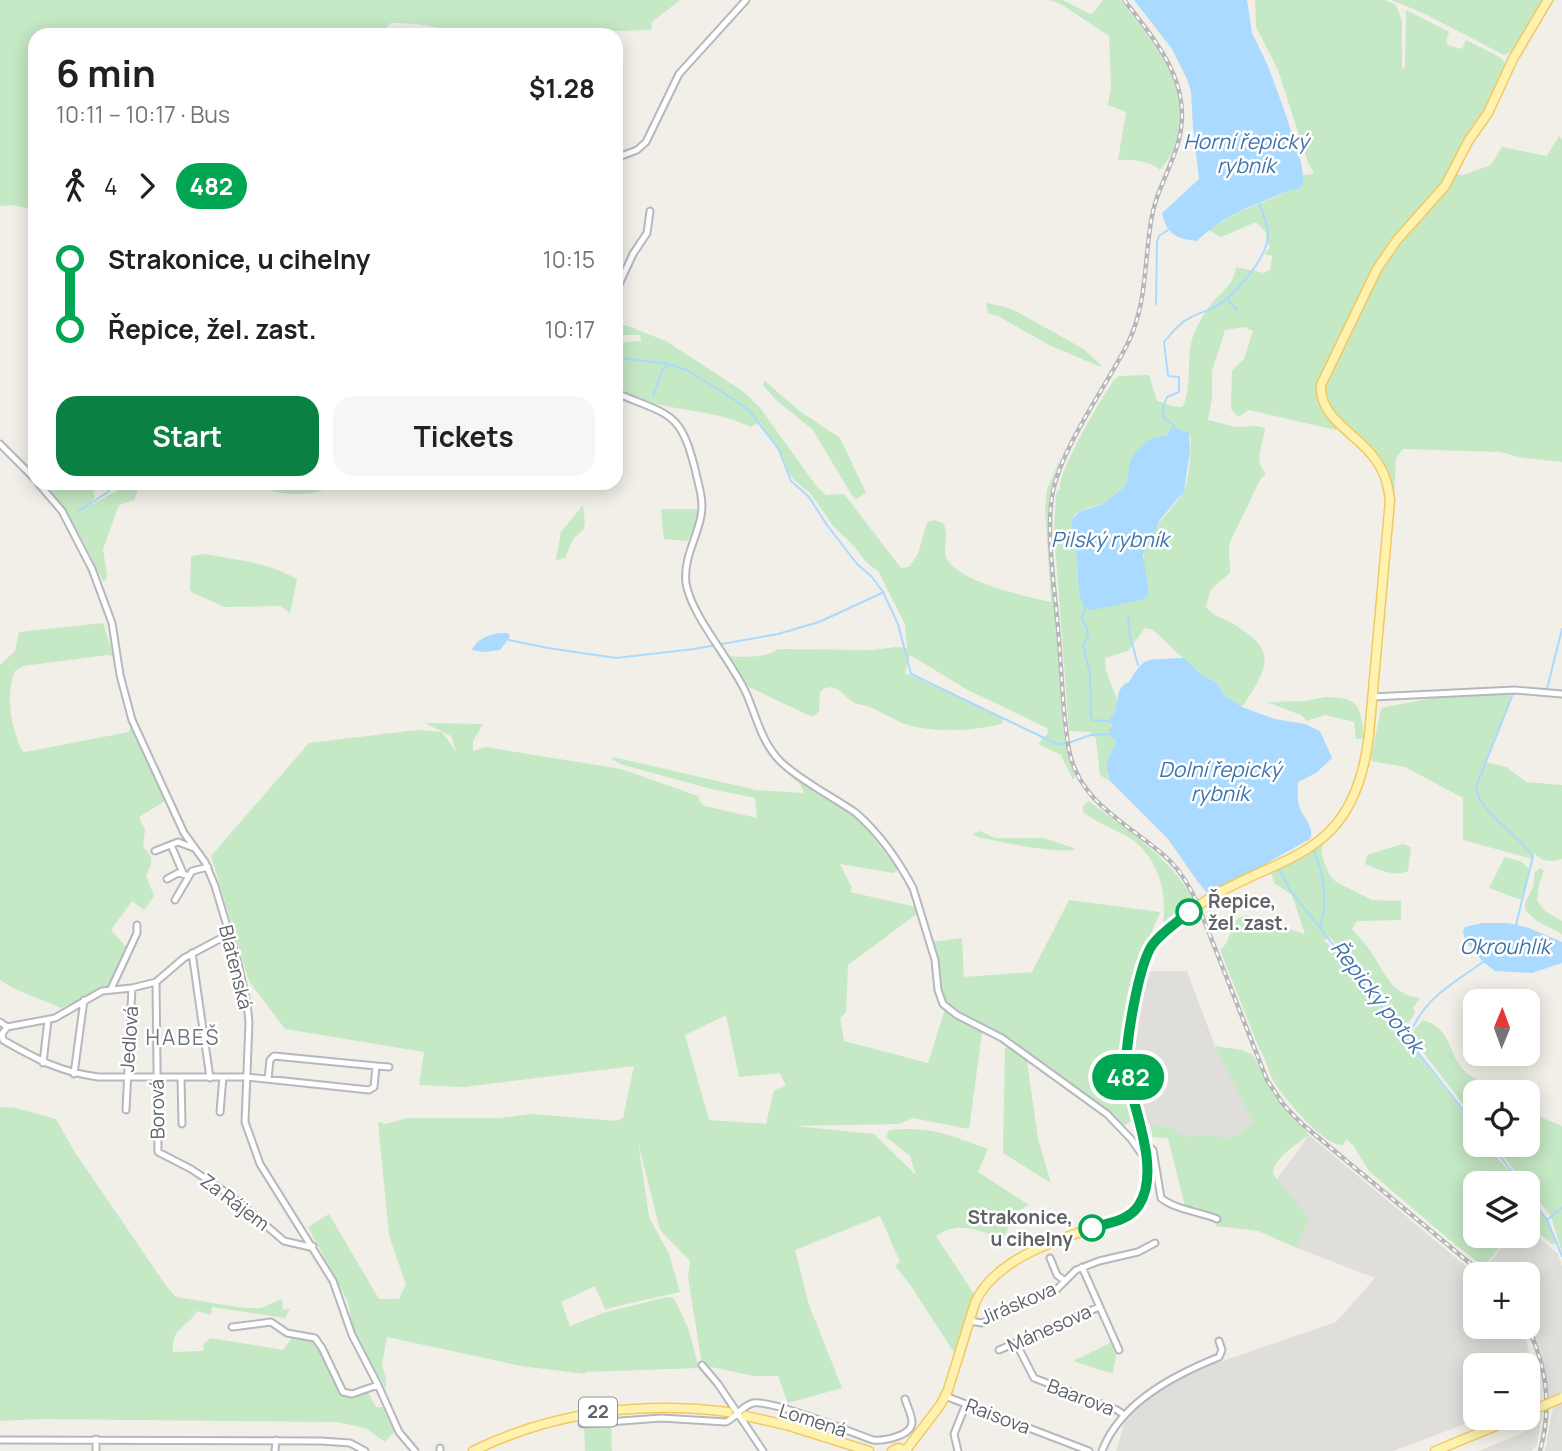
<!DOCTYPE html>
<html lang="en">
<head>
<meta charset="utf-8">
<style>
  body { margin:0; font-family:Manrope,sans-serif; background:#f6f6f6; color:#202124; height:100vh; display:flex; flex-direction:column; font-size:26px; white-space:nowrap }
  * { box-sizing:border-box; margin:0 }
  p { font-size:23px; color:#757577 }
  .icon { flex:none; width:38px; height:38px; fill:none; stroke:currentColor; stroke-width:2; stroke-linecap:round; stroke-linejoin:round }
  .map { position:relative; flex:1; overflow:hidden }
  .drawer { position:absolute; left:28px; top:28px; width:595px; height:462px; display:flex; flex-direction:column; background:#fff; border-radius:21px; box-shadow:0 4px 18px #0003 }
  .drawer>* { flex:none }
  .badge { padding:0 14px; border-radius:23px; font-size:24px; line-height:46px }
  .needle { width:46px; rotate:1deg }
  .tools { position:absolute; left:1463px; top:989px; display:grid; gap:14px }
  .tools a { display:grid; place-items:center; width:77px; height:77px; border-radius:14px; background:#fff; box-shadow:0 4px 18px #0003; font-size:35px }
  .map>.badge { position:absolute; translate:-50% -50%; box-shadow:0 0 0 4px #fff }
  .legs { display:flex; align-items:center; gap:10px; height:77px; padding:0 28px; font-size:23px }
  .legs p { margin-inline-start:auto }
  .headline { display:flex; align-items:center; justify-content:space-between; height:119px; padding:0 28px }
  h1 { font-size:38px; font-weight:700; line-height:52px }
  .primary-button { display:flex; gap:14px; margin-top:auto; padding:14px 28px }
  .primary-button a { flex:1; height:80px; border-radius:21px; background:#0b8043; color:#fff; font-size:28px; font-weight:700; line-height:80px; text-align:center }
  .primary-button a+a { background:#f6f6f6; color:#202124 }
  ul { padding:0 28px; list-style:none }
  li { display:flex; align-items:center; gap:24px; height:70px; font-size:26px }
  li i { display:grid; place-items:center; width:10px; height:100%; margin:0 9px; background:currentColor }
  li i::after { content:''; width:18px; height:18px; margin:-9px; border:5px solid; border-radius:50%; background:#fff }
  li p { margin-inline-start:auto }
  li:first-child i { background:linear-gradient(#0000 50%,currentColor 0) }
  li:last-child i { background:linear-gradient(currentColor 50%,#0000 0) }
  .map>svg:first-child { display:block }
</style>
</head>
<body>
<div class="map">
<svg width="1562" height="1451" viewBox="0 0 1562 1451">
  <rect width="100%" height="100%" fill="#f1efe8"/>
  <path fill="#e0deda" d="M1143,971h44l28,75 38,77 -23,17 -27,-6 -12,3 -14,-3 -1,-5 -33,-6 -13,-49 -1,-14z
    M1309,1135l166,139v52l48,1 16,66 -11,5v-33h-53v53h6l-88,33h-277l9,-30 12,-14 36,-25 32,-16 15,-4 116,-40 39,-44 -78,-30 12,-30 -32,-39z
    M1528,1228l30,26 4,12v128l-12,5 -9,-47 -13,-29v-49h-42l-2,-5 27,-33h17z
    M1562,1403v48h-17l8,-43z
    M1542,1414l-5,31 -6,6h-52l45,-19 1,-11z"/>
  <path fill="#c5e8c5" fill-rule="evenodd" d="M0,0h680l-28,22 -1,8 -176,5c-28,-5 -54,-13 -84,-12l-7,7h-4l-2,5h-343v174l-25,-4 -10,1z
    M1049,0h14l27,14 5,-3 8,-11h17c30,38 65,74 59,126 -2,17 -7,31 -19,44 -9,-9 -29,-11 -42,-10l8,-48 -18,-7 3,-20 -2,-49 -48,-32z
    M1255,0h130l11,5 6,16v49l3,-3 1,-57 43,22 -3,10 4,4 12,3 4,-9 34,17 6,7 -20,42 -20,29v4l-23,45 -69,84 -47,95 -6,13 -3,17 1,8 17,24v5l-87,-20 -11,7 -7,-8 1,-38 12,-12 9,-28 -9,-4 -19,3 -13,41v27l-4,22 28,7 20,-1 9,2c-2,18 -12,30 1,46l-5,4 -31,64c-3,11 1,20 0,31l-19,16 -5,17c5,9 13,11 22,15 50,28 43,43 14,86l-17,-11 -9,-14 -16,-8 -47,-44 -8,-2 -17,23 -23,7 1,13 12,31 -9,29v5l6,3 1,4 -5,9 -4,24 5,7 -12,-8 -4,-36 -6,-7 -21,-1 -15,-200 2,-38 4,-4c-3,-16 42,-92 54,-109l5,-4 30,-1 8,26 15,5 10,1c10,-14 4,-50 11,-71 3,-9 10,-20 16,-29 10,-14 25,-21 27,-40l28,6 6,-3 2,-14 -8,-2 6,-7 -4,-7v-8l-10,-10 -35,15 -13,-7 29,-17 54,-23 7,-1 6,-5 -1,-9 11,-1 -7,-14 -29,-90 -22,-43zM1189,433l2,7c-1,16 -1,36 -7,50 -12,24 -43,43 -40,72l-19,41 -40,5 -7,-24 -1,-26 -6,-34 2,-6 2,-4 12,-6 16,-4 20,-16 6,-9 1,-18 20,-22z
    M1391,0h152l-32,52 -7,3 -81,-42z
    M1559,136l3,3v323l-39,-4 -23,-6 -97,-3 -7,9 -2,40 -6,-22 -60,-70 -4,-14v-7l55,-115 30,-39 31,-33 14,-24 9,1 28,-10 11,-18 45,9z
    M986,303l20,4 13,6 63,35 19,17v2l-50,-21 -53,-30 -10,-3z
    M625,325l41,16 78,51 17,17 56,78 9,8 18,-1 57,74 8,-1 9,-13 9,-32 7,-2 9,3c8,14 -2,24 4,36 12,23 80,38 104,43l-6,-94 2,-18 14,-34 -11,36 -2,24 16,216 3,21 8,23 -2,4 -12,-25 -23,-11 10,-11 -1,-5 -81,-39 -56,-34 -5,18 98,45 -1,6c-30,7 -74,10 -102,-2 -10,-5 -20,-10 -30,-15 -4,-2 -11,-2 -15,-4 -12,-6 -16,-21 -32,-14l-3,4 -1,18 -5,5h-4l-63,-30 -17,-30c12,2 40,1 48,-7l95,1 23,-3 11,1 -2,-24 -27,-53 -11,-8 -13,-17 -20,-19 -24,-34 -15,-12 -9,-12 -6,-17 -20,-30 -9,5c-44,-21 -91,-14 -135,-38v-46l25,-2 -1,-6h-24v-8z
    M764,380l34,30 42,28 26,55 -10,6 -5,-5 -38,-64 -37,-30 -13,-15z
    M44,483h47l4,15 -13,12 49,-27h10l-7,17 -15,5 -16,44 4,26 -1,5 -3,1c-17,-35 -33,-68 -59,-98z
    M254,483h84c-24,16 -60,14 -84,0z
    M583,505l2,19 -2,6 -10,9 -8,19 -9,2 5,-28z
    M661,509h38l-2,10 -9,22 -24,-2z
    M205,554c31,6 63,8 92,25l-7,34 -10,-7 -55,1 -32,-14 -3,-3 1,-34z
    M103,623l11,34 -6,-2 -85,11 -8,5c-10,25 -4,55 7,80l3,1 104,-20 2,-8 34,77 -26,16 6,13 -2,17c11,10 10,16 3,28l8,21 -10,14 -12,-9 -21,29 18,20 -20,38 -48,20 -46,-19 -15,-9v-315l15,-14 4,-19z
    M1510,693l1,5 -26,64 21,5 20,15 36,3v74c-11,3 -20,3 -28,-6l-1,6 -4,-1 -66,-18v-42l-58,-31 -33,-6 -1,-4 10,-48 4,-2 54,-10z
    M1325,697c34,0 35,8 39,39l-3,3h-5l-2,-17 -29,-7 -18,6 -6,-6 -34,-13 38,-1z
    M425,723l58,1 -10,17v10l12,-4 136,22 77,27 3,7 4,3 52,12 -2,-20 -44,-9 -91,-25 -8,-5 1,-2 143,33 48,3 -4,-9 -12,-10 3,-2 69,48 38,50 -5,3 -53,-9 12,24 -2,4 66,15 2,6 -70,52 -2,47 -6,6 4,23 84,22 17,-54 37,24 -13,96 -56,-11 -14,6 -104,2 79,8 42,41 -6,-19 -24,-19 3,-7c43,-4 60,5 99,19l-10,23 51,33 -23,13 6,3 -9,18c-23,-8 -45,-19 -67,-3l38,58 -19,60 -46,-71 -14,-17 5,-4 -20,-46 -85,34 14,55 33,83 -54,15 -10,-27h-24l-52,-11 -14,-88 2,-16 -30,-31 -22,-88 11,75 20,37 11,38 -75,17 -10,-23 -34,16 9,24 33,-13 64,-16 7,1 14,30 11,40 -114,4v2l-64,-8 -134,-29 -5,28 4,14v10l-33,-58 -5,-29 -40,-75 21,-13 50,85h20l7,-15 -17,-48 -11,-114 8,2 21,-6h92l33,-4 84,7 7,-3 11,-52 -170,21 -45,-2 5,-33 -139,-23 -36,-48 -38,-125 98,-113 108,-13 25,2 15,21 -6,-17zM726,1015l13,62 41,-4 6,13 -12,4 -8,34 -57,-4 -24,-85z
    M1089,801c42,33 79,53 106,101l-28,23h-4c5,-32 -5,-68 -33,-87 -15,-9 -33,-15 -47,-26v-6z
    M980,831l15,7h49l32,11c-18,6 -78,-8 -99,-12l-4,-3z
    M1323,844l-2,10 8,20 7,8 36,18 29,1v19l-44,1 -5,8c7,8 15,16 21,26 13,20 19,40 47,43l-7,10 2,5 -6,9 -9,4 -70,-89 -6,3 24,25 127,162v17l11,1 34,38h-45v53h34l-24,29 -6,-2 -27,-21 -83,-71 -16,-26 -7,-6 -3,6c-19,2 -62,-50 -71,-67 -5,-10 -6,-20 -13,-30l-39,-98c14,-10 7,-31 26,-35 14,8 42,13 59,19l-13,-39 -18,-12 -3,-12z
    M1403,844l8,3 -3,24c-14,6 -29,-1 -43,-7l2,-9z
    M1505,857l17,5 7,7 -2,16 -6,15 -32,-12z
    M1541,868l3,3 -5,13 -2,17 8,10 17,10v13l-25,-13 -12,-11v-7l8,-16 2,-15z
    M1069,900l91,12 -19,46 -16,96 -2,18 12,46 -11,8 -118,-91 -57,-29 -7,-14 -3,-32 -7,-18 30,-4 2,39 68,-5z
    M1423,1020c27,8 25,30 38,47 8,11 27,17 38,25h-24v28l-62,-81 1,-9z
    M1215,1046l27,4 11,5 20,39 36,41c-13,10 -35,22 -36,39l36,44 -12,30 -39,-17 -42,-5 2,-9 -22,-10 -11,-1 -17,-68 -15,-1 -3,-13 26,5 2,5 13,3 12,-3 28,5 22,-16z
    M1005,1048h4l18,13 11,78 13,44 -48,-30z
    M0,1107l16,1 40,11 18,32 93,136 9,10 67,11h18l21,-9 1,11 7,-2 -5,10 -73,-11 -1,8 -14,-4c-12,20 -25,14 -24,41l30,-1 1,-8 6,-5 73,12 10,-14h20l30,56 24,-1 9,16h7l11,25 -9,10 -20,-14 -28,-6 -297,-3 -40,2z
    M1528,1112l34,14v127l-11,-37 -23,-28v-5h-4l-28,-36v-2l32,-1z
    M1528,1193l22,32 5,18 -2,2 -25,-20z
    M1112,1342l5,9 -4,21 -3,1 -37,-12z
    M611,1423l1,28h-27l-1,-25z"/>
  <path fill="#aadaff" d="M1134,0h113l5,33 16,33 18,49 15,47 3,22 -6,5 -7,1c-33,13 -69,25 -94,51 -21,-2 -30,-7 -35,-28l37,-34 -6,-52 -2,-35 -4,-13 -15,-30z
    M1174,428l15,5 1,18 -6,40 -24,29 -17,35 6,39 -5,5 -51,11 -8,-2 -4,-8 -3,-16 -1,-26 -6,-34 2,-6 6,-6 24,-8 20,-16 5,-9 2,-18 7,-10 13,-12 18,-4 2,-6z
    M499,633h9l2,4 -10,13 -17,2 -11,-2c4,-11 17,-15 27,-17z
    M1177,658h7l16,16 16,8 9,14 17,11 33,12 30,5 15,7 12,27 -16,15 -18,9c0,7 -1,18 1,24 4,13 16,19 11,33l-97,54 -5,1 -10,-12 -30,-43 -56,-56c-10,-13 -4,-27 4,-40l-1,-4 -6,-3v-6l3,-5 -3,-5c13,-11 3,-32 20,-38 17,-28 17,-21 48,-24z
    M1482,923h26l21,5 33,14v21l-30,10 -37,-2 -12,-9 -18,-22 -2,-8 2,-5z"/>
  <g fill="none" stroke-linecap="round" stroke-linejoin="round">
    <path stroke="#aadaff" stroke-width="2" d="M1229,297v4l8,9
      M1156,304l1,-62 2,-6 9,-6
      M616,357l52,7 19,6 54,34 11,10 27,36 12,31 18,16 18,28 30,39 15,13 11,15 15,32 13,50 146,70 11,-1 23,-8 17,-1
      M653,396l9,-25 5,-6
      M1174,429l-1,-5 -9,-6 -1,-11 4,-10 12,-5v-15l-11,-1 -4,-34c7,-8 14,-18 24,-23 7,-5 17,-7 25,-11 21,-11 54,-49 55,-73 0,-11 -5,-22 -9,-32
      M79,511l29,-19 1,-3
      M1085,607l-3,12 5,9 1,9 -5,8 7,29 1,43 1,3 16,1
      M1128,615l2,21 8,29
      M509,640l39,8 68,10 78,-9 84,-15 41,-12 63,-29
      M1547,689l15,-60
      M1313,850c12,25 15,50 7,76
      M1279,869l11,21 185,235
      M1516,925l17,-69c-14,-21 -55,-45 -57,-69l37,-93h18
      M1407,1039c18,-42 41,-52 76,-77
      M1491,1144l29,39
      M1528,1194l19,26 15,36
      M1547,1220l15,-12"/>
    <g stroke="#b5b8bc" stroke-width="9">
      <path id="minor" d="M616,158l21,-8 9,-8 33,-68 67,-74
        M616,291l17,-37 14,-21 3,-22
        M616,393c55,23 65,18 80,80 3,14 8,28 5,43 -4,22 -18,43 -15,67 5,33 47,79 61,112 10,24 15,48 34,67 20,19 52,35 75,51 24,21 42,47 57,75l22,72 3,30 5,14 14,11 45,23 105,76 24,25 12,17
        M0,444l35,35
        M38,483l24,28 30,58 20,54 8,52 12,45 52,113 21,29 10,24 23,77 9,40 2,19 -4,100 15,42 73,117 19,54 26,50 21,47 16,19
        M1372,697l143,-7 47,4
        M171,845l12,28
        M155,851l23,-9 16,6
        M167,879l11,-6 8,2
        M175,900l17,-29 16,-4
        M192,953l18,125
        M156,982l2,170 33,17 42,28 51,44 26,6 3,-1
        M111,989l26,-56v-8
        M0,1022l7,5 48,-9 47,-27 30,-3 24,-6 28,-24 45,-24
        M7,1027l-5,7 1,6c33,19 57,32 95,37h149l122,13 5,-3 2,-21 -102,-10 -4,4 -2,19
        M43,1063l5,-43
        M376,1066l13,1
        M74,1074l10,-74
        M181,1078l1,46
        M126,1110l6,-122
        M220,1112l3,-35
        M1143,1148l5,-2 5,4 8,48c13,11 39,14 56,21
        M1050,1258l7,17 8,6
        M1082,1267l37,83
        M970,1321l12,2 75,-34 19,-19 23,-9 39,-9 17,-9
        M232,1327l39,-5 16,11 28,5 7,10 21,44 9,2 26,-9
        M1016,1343l18,35 83,32 7,5
        M999,1350l100,-43
        M702,1365l16,19 45,67
        M945,1396l144,55
        M582,1424l79,-6 65,4c9,-4 17,-17 27,-19 20,-3 97,29 120,37 11,1 39,-4 39,-18 0,-7 -5,-16 -7,-23
        M96,1439v12
        M0,1440l321,1 29,2 15,8
        M275,1451l1,-11
        M440,1451v-3
        M958,1451l-4,-17 12,-30
        M1102,1451c18,-48 72,-76 117,-94l3,-7 -3,-9"/>
    </g>
    <g stroke="#f2c960" stroke-width="11">
      <path id="major" d="M746,1416l40,9 83,26
        M906,1450l35,-46 7,-14 27,-87c21,-49 101,-70 148,-84 52,-29 4,-112 3,-155 0,-20 12,-92 21,-109 7,-15 20,-24 32,-35 86,-72 173,-44 190,-185l21,-235c-2,-15 -5,-28 -15,-41 -17,-25 -56,-40 -54,-74l56,-116 20,-29 48,-54 24,-46 19,-27 25,-54 35,-59
        M473,1451c80,-39 168,-50 255,-39
        M892,1451l6,-3 9,3
        M1435,1451l80,-33"/>
    </g>
    <use href="#minor" stroke="#fff" stroke-width="5"/>
    <use href="#major" stroke="#fff2af" stroke-width="8"/>
    <g stroke="#b6b7b8" stroke-width="4.5">
      <path id="rail" d="M1124,0c34,44 72,87 53,146 -8,26 -22,48 -26,75 -7,43 -4,84 -24,124 -22,43 -64,100 -74,146 -8,40 2,96 5,138 4,40 4,82 11,121 11,56 64,75 101,111 13,13 21,28 28,44l69,175 16,24 19,20 181,150
        M1527,1326c20,40 25,82 13,125"/>
    </g>
    <use href="#rail" stroke="#fff" stroke-width="2" stroke-dasharray="5" stroke-linecap="butt"/>
    <g stroke="#f2c960" stroke-width="11" stroke-linecap="butt">
      <path id="major-bridge" d="M1528,1412l34,-14"/>
    </g>
    <use href="#major-bridge" stroke="#fff2af" stroke-width="8"/>
  </g>
  <g fill="none" stroke-linecap="round" stroke-linejoin="round">
    <g stroke="#fff" stroke-width="16">
      <path id="line-1" d="M1092,1228c16,-5 37,-7 47,-23 22,-34 -5,-95 -12,-131 -4,-22 12,-112 26,-130 9,-12 25,-22 36,-32"/>
    </g>
    <use href="#line-1" stroke="#00a651" stroke-width="10"/>
  </g>
  <g fill="#fff" stroke="#00a651" stroke-width="3.5">
    <circle cx="1189" cy="912" r="12"/>
    <circle cx="1092" cy="1228" r="12"/>
  </g>
  <g text-anchor="middle" stroke-width="5" stroke-linejoin="round" paint-order="stroke">
    <rect fill="#fff" stroke="#8f9295" stroke-width="2" x="579" y="1397.5" width="38" height="29" rx="5"/>
    <g font-size="18" font-weight="bold" fill="#5f6368">
      <text x="598" y="1418">22</text>
    </g>
    <g font-size="19" font-weight="bold" fill="#5f6368" stroke="#fff" text-anchor="start">
      <text x="1208" y="908">Řepice,<tspan x="1208" dy="22">žel. zast.</tspan></text>
      <text x="1073" y="1224" text-anchor="end">Strakonice,<tspan x="1073" dy="22">u cihelny</tspan></text>
    </g>
    <g font-size="19" fill="#5f6368" stroke="#fff">
      <text transform="translate(236 967) rotate(76)" y="7">Blatenská</text>
      <text transform="translate(129 1039) rotate(-86)" y="7">Jedlová</text>
      <text transform="translate(157 1109) rotate(-91)" y="7">Borová</text>
      <text transform="translate(235 1202) rotate(37)" y="7">Za Rájem</text>
      <text transform="translate(1018 1303) rotate(-23)" y="7">Jiráskova</text>
      <text transform="translate(1049 1328) rotate(-24)" y="7">Mánesova</text>
      <text transform="translate(1081 1397) rotate(21)" y="7">Baarova</text>
      <text transform="translate(998 1416) rotate(21)" y="7">Raisova</text>
      <text transform="translate(813 1420) rotate(18)" y="7">Lomená</text>
    </g>
    <g font-size="21" font-style="italic" fill="#4174aa" stroke="#fff">
      <text x="1246" y="149">Horní řepický<tspan x="1246" dy="24">rybník</tspan></text>
      <text x="1110" y="547">Pilský rybník</text>
      <text x="1220" y="777">Dolní řepický<tspan x="1220" dy="24">rybník</tspan></text>
      <text x="1505" y="954">Okrouhlík</text>
      <text transform="translate(1377 997) rotate(52)" y="7">Řepický potok</text>
    </g>
    <g font-size="21" letter-spacing="2" fill="#70757a" stroke="#fff">
      <text x="183" y="1045">HABEŠ</text>
    </g>
  </g>
</svg>
<div class="tools">
<a><svg class="needle" viewBox="-14 -14 28 28"><path d="M0-13l5 13h-10z" fill="#e53935"/><path d="M0 13l5-13h-10z" fill="#757577"/></svg></a>
<a><svg class="icon" aria-label="locate" viewBox="0 0 24 24"><circle cx="12" cy="12" r="6"/><path d="M12 2v4M12 18v4M2 12h4M18 12h4"/></svg></a>
<a><svg class="icon" aria-label="layers" viewBox="0 0 24 24"><path d="M12 4l9 5-9 5-9-5zM3 14l9 5 9-5"/></svg></a>
<a>+</a>
<a>−</a>
</div>
<b class="badge" style="left:1128px;top:1077px;background:#00a651;color:#fff">482</b>
<section class="drawer">
<div class="headline"><div><h1>6 min</h1><p>10:11 – 10:17 · Bus</p></div><b>$1.28</b></div>
<div class="legs"><svg class="icon" aria-label="walk" viewBox="0 0 24 24"><circle cx="13" cy="4" r="2"/><path d="M13 8l-2 6 4 7M11 14l-3 7M7 12l3-4h3l4 4"/></svg>4<svg class="icon" aria-label="forward" viewBox="0 0 24 24"><path d="M9 5l7 7-7 7"/></svg><b class="badge" style="background:#00a651;color:#fff">482</b></div>
<ul>
<li><i style="color:#00a651"></i><b>Strakonice, u cihelny</b><p>10:15</p></li>
<li><i style="color:#00a651"></i><b>Řepice, žel. zast.</b><p>10:17</p></li>
</ul>
<div class="primary-button"><a>Start</a><a>Tickets</a></div>
</section>
</div>
</body>
</html>
